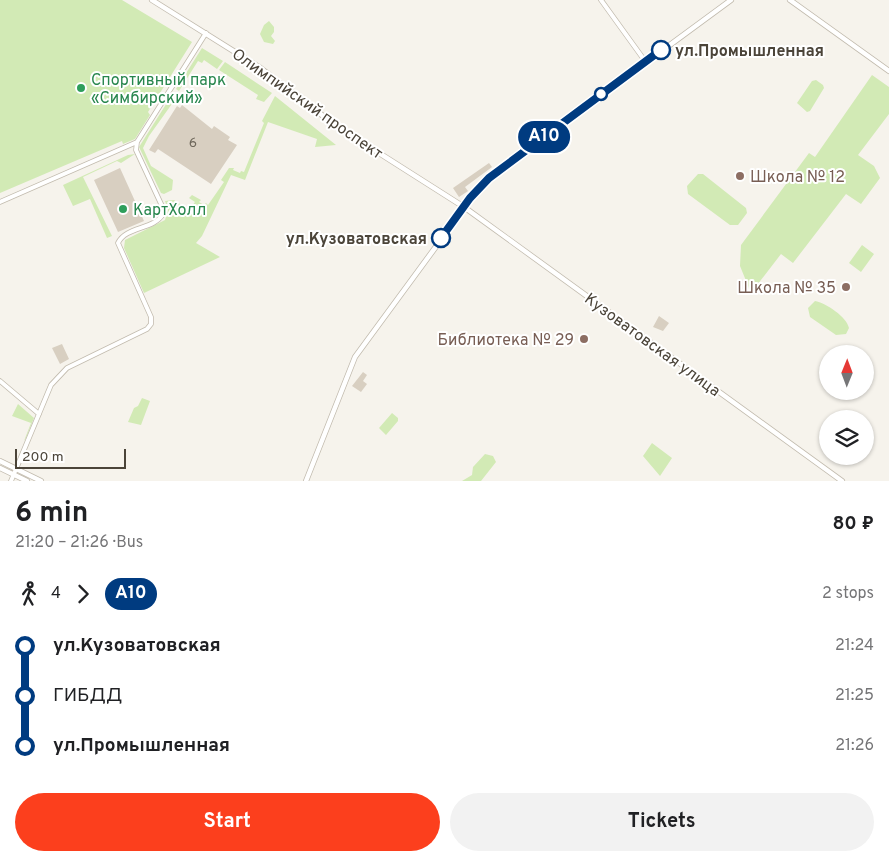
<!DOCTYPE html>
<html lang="en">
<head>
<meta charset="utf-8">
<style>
  body { margin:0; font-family:Overpass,sans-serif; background:#f2f2f2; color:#202124; height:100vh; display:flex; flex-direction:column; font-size:19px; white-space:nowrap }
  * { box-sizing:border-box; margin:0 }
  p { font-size:16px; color:#757577 }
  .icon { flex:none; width:28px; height:28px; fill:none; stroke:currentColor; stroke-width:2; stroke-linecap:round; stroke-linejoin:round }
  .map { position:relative; height:481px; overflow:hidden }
  .sheet { display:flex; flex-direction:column; background:#fff; flex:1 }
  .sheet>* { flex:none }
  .badge { padding:0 10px; border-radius:16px; font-size:18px; line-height:32px }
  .needle { width:32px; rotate:1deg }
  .buttons { position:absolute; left:819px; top:345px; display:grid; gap:10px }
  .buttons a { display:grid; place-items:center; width:55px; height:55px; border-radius:50%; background:#fff; box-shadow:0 1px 4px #0004; font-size:25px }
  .scale { position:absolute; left:15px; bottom:12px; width:111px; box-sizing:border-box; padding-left:5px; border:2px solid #4b4439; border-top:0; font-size:14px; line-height:18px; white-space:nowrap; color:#4b4439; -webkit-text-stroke:4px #fff; paint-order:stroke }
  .map>.badge { position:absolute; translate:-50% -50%; box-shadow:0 0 0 2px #fff }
  .legs { display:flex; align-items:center; gap:8px; height:55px; padding:0 15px; font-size:16px }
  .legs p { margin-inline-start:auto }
  .overview { display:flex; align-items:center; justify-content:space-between; height:85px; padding:0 15px }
  h1 { font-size:28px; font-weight:700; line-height:38px }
  .cta { display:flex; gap:10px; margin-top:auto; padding:10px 15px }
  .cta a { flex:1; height:58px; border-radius:30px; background:#fc3f1d; color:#fff; font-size:20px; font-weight:700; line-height:58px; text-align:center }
  .cta a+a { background:#f2f2f2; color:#202124 }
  ul { padding:0 15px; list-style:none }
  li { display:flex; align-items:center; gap:18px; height:50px; font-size:19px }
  li i { display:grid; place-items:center; width:8px; height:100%; margin:0 6px; background:currentColor }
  li i::after { content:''; width:12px; height:12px; margin:-6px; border:4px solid; border-radius:50%; background:#fff }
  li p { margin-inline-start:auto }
  li:first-child i { background:linear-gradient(#0000 50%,currentColor 0) }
  li:last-child i { background:linear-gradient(currentColor 50%,#0000 0) }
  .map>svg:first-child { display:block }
</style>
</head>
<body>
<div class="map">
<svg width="889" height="481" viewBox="0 0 889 481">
  <rect width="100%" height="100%" fill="#f6f3ec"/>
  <path fill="#d2eab5" d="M0,0h122l70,42 -44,70 2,3 -15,24 -12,5 -1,-3 -122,52z
    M269,21l5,6v5l-3,4 4,5 -2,3 -9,-2 -4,-8 4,-9z
    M202,48l21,13 -6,8 -13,-9 -2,3 -4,-2 -19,30 -3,-2z
    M225,62l47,31 -8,9 -8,-3 2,-4 -39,-25z
    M872,75l17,12v27l-31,41 16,11 6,12 -19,26 -15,-10 -53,69 -12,-9 -30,39 -11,-27 1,-21 68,-92 6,4z
    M816,80l7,5 1,3 -14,23 -3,1 -10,-9 15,-22z
    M275,96l61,49 -21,2 2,-8 -49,-17 -23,58 -14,-5 -29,61 -6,7 24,14 -76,36 -20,-45 1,-8 40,-20 3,-10 -3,-9 9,-1 15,10 6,-8 -6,-4 3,-3 9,5 -2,2 5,3 2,-2 2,2 16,-23 -3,-2 8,-12h5l-1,2 7,3 1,-2 3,1 20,-49 -2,-2z
    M170,98l4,3 -25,35 -6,12 8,18 22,14 -1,10 -8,4 -3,-1 -22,-46z
    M135,154l-14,9 -4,-2 -34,16 29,59 -5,2 -17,-39 -17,7 -10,-21 65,-30z
    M698,174h5l43,34 1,5 -9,12h-8l-42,-31 -1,-8z
    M862,245l12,9 -13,18 -12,-9z
    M815,301c11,2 32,16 34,27l-3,6 -10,1 -26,-18 -2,-9z
    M142,398l8,3 -9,24 -13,-3 6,-14 4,-2z
    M18,404l16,14 -8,20 -2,3 7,-18 -19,-7z
    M392,413l6,5v3l-12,14 -7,-7z
    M652,443l20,15 -12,18 -17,-20z
    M485,454l8,2 3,6 -15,19h-19l10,-6 1,-8z"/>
  <path fill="#d8cfc1" d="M182,105l30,24 2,-3 16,11 -2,3 9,5 -26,39 -53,-35 -3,4 -6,-3 28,-44 3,2z
    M489,163l3,4 -27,20 3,4 -9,6 -6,-9z
    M120,168l24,53 -26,11 -24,-52z
    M659,316l10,7 -6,8 -10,-4z
    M62,344l7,15 -9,5 -8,-16z
    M363,372l4,3 -4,6 4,3 -6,8 -9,-6z"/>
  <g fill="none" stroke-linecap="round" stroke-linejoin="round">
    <g stroke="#c2bbae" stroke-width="5.5">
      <path id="minor" d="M601,0l44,61
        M0,202l137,-60
        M0,381l39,33
        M11,481l40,-96 16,-17 80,-39 4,-5v-7l-33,-74c8,-17 36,-13 45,-29l-1,-8 -26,-56 1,-8 69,-109"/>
    </g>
    <g stroke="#c2bbae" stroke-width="6">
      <path id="tertiary" d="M152,0l107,67 76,58 129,82 378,274
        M790,0l99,71
        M0,461l41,20
        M0,468l27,13
        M306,481l49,-124 124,-169 10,-10 242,-178"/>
    </g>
    <use href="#minor" stroke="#fff" stroke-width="4"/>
    <use href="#tertiary" stroke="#fff" stroke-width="4.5"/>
  </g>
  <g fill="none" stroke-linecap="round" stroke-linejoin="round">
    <g stroke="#fff" stroke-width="11">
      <path id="line-1" d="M441,238l29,-40 19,-20 172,-128"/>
    </g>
    <use href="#line-1" stroke="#003b80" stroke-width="8"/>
  </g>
  <g fill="#fff" stroke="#003b80" stroke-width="2.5">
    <circle cx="661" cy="50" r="9"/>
    <circle cx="601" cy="94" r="6"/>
    <circle cx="441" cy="238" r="9"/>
  </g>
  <g fill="#2e9e5b" stroke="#fff" stroke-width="2">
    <circle cx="81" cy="88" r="5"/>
    <circle cx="123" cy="209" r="5"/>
  </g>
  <g fill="#8d6e63" stroke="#fff" stroke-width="2">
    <circle cx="740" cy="176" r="5"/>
    <circle cx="846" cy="287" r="5"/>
    <circle cx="584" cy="339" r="5"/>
  </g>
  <g text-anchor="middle" stroke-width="4" stroke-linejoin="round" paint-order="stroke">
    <g font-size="14" fill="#6e675b">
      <text x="193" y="147">6</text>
    </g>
    <g font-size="16" font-weight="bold" fill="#4b4439" stroke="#fff" text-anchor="start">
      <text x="675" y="56">ул.Промышленная</text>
      <text x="427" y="244" text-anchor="end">ул.Кузоватовская</text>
    </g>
    <g font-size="16" fill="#27864d" stroke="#fff" text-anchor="start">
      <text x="91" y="85">Спортивный парк<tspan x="91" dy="18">«Симбирский»</tspan></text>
      <text x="133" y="215">КартХолл</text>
    </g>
    <g font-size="16" fill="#4b4439" stroke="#fff">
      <text transform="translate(308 103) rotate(35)" y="6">Олимпийский проспект</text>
      <text transform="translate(653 344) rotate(36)" y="6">Кузоватовская улица</text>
    </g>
    <g font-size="16" fill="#785e54" stroke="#fff" text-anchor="end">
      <text x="750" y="182" text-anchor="start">Школа № 12</text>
      <text x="836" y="293">Школа № 35</text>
      <text x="574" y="345">Библиотека № 29</text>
    </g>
  </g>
</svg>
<div class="buttons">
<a><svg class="needle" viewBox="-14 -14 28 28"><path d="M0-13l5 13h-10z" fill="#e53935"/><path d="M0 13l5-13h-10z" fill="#757577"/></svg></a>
<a><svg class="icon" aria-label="layers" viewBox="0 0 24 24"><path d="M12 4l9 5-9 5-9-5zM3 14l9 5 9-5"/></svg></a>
</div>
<div class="scale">200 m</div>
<b class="badge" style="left:544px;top:137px;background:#003b80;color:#fff">А10</b>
</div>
<section class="sheet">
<div class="overview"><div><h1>6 min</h1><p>21:20 – 21:26 · Bus</p></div><b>80 ₽</b></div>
<div class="legs"><svg class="icon" aria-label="walk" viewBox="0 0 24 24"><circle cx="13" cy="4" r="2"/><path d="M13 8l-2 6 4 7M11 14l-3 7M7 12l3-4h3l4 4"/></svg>4<svg class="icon" aria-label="forward" viewBox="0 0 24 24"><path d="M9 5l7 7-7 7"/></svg><b class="badge" style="background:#003b80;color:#fff">А10</b><p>2 stops</p></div>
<ul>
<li><i style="color:#003b80"></i><b>ул.Кузоватовская</b><p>21:24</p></li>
<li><i style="color:#003b80"></i><span>ГИБДД</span><p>21:25</p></li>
<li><i style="color:#003b80"></i><b>ул.Промышленная</b><p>21:26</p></li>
</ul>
<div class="cta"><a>Start</a><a>Tickets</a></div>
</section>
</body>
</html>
